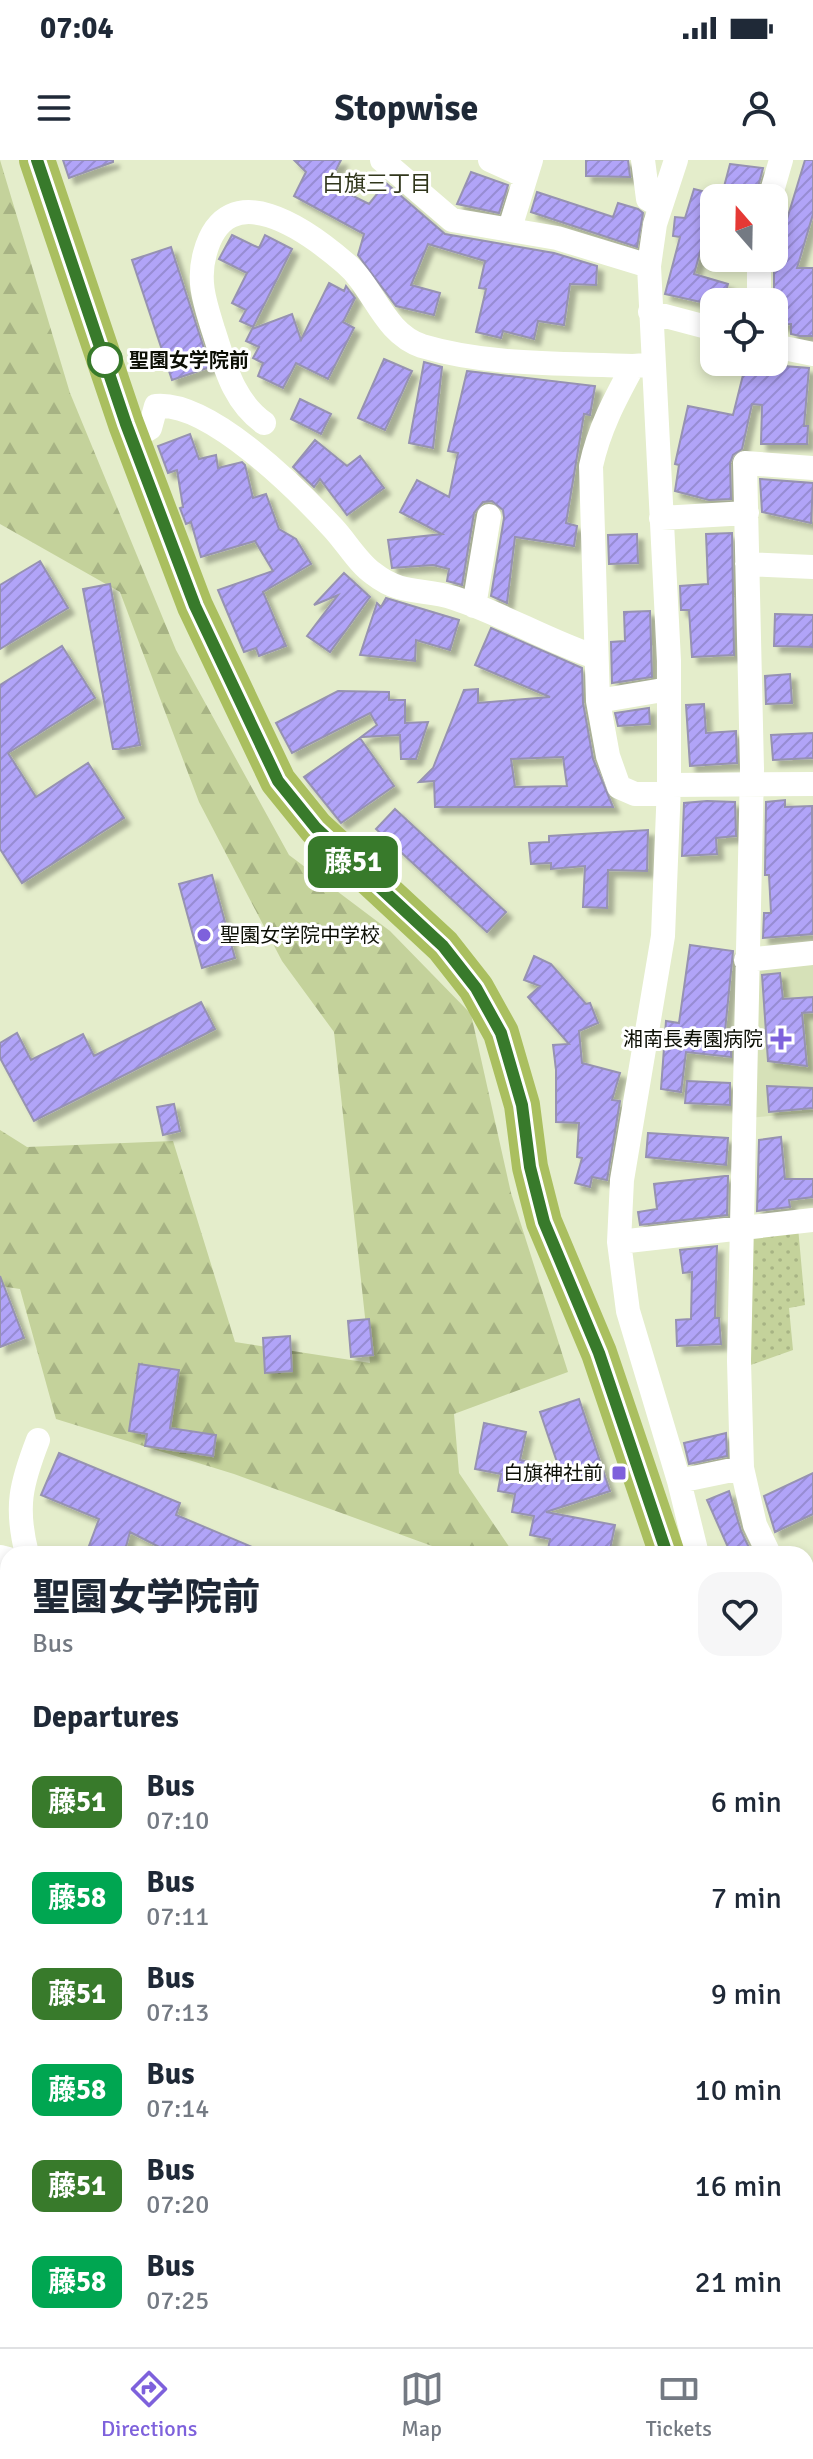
<!DOCTYPE html>
<html lang="en">
<head>
<meta charset="utf-8">
<style>
  body { margin:0; font-family:Signika,"Noto Sans JP",sans-serif; background:#f6f6f7; color:#1f2937; height:100vh; display:flex; flex-direction:column; font-size:30px; white-space:nowrap }
  * { box-sizing:border-box; margin:0 }
  p { font-size:26px; color:#747a83 }
  .icon { flex:none; width:44px; height:44px; fill:none; stroke:currentColor; stroke-width:2; stroke-linecap:round; stroke-linejoin:round }
  .map { position:relative; flex:1; overflow:hidden }
  .details { position:absolute; left:0px; top:1386px; width:814px; height:802px; display:flex; flex-direction:column; background:#fff; border-radius:24px 24px 0 0; box-shadow:0 4px 12px #0003 }
  .details>* { flex:none }
  .badge { padding:0 16px; border-radius:12px; font-size:28px; line-height:52px }
  .needle { width:52px; rotate:340deg }
  .fabs { position:absolute; left:700px; top:24px; display:grid; gap:16px }
  .fabs a { display:grid; place-items:center; width:88px; height:88px; border-radius:16px; background:#fff; box-shadow:0 4px 12px #0003; font-size:40px }
  .map>.badge { position:absolute; translate:-50% -50%; box-shadow:0 0 0 4px #fff }
  h2 { padding:0 32px; font-size:30px; line-height:72px }
  .round { display:grid; place-items:center; flex:none; width:84px; height:84px; border-radius:24px; background:#f6f6f7 }
  .summary { display:flex; align-items:center; justify-content:space-between; height:136px; padding:0 32px }
  h1 { font-size:38px; font-weight:800; line-height:60px }
  ul { padding:0; list-style:none }
  li { display:flex; align-items:center; gap:24px; height:96px; padding:0 32px }
  li div { flex:1 }
  li b { display:block; font-size:30px }
  li em { font-style:normal }
  li .badge { min-width:88px; font-weight:700; text-align:center }
  .status { display:flex; justify-content:space-between; align-items:center; height:56px; padding:0 40px; background:#fff; direction:ltr }
  .status svg { height:22px; fill:currentColor }
  header { display:flex; justify-content:space-between; align-items:center; height:104px; padding:0 32px; background:#fff; font-size:36px; font-weight:800 }
  .tabs { display:flex; justify-content:space-around; align-items:center; height:112px; border-top:2px solid #e0e1e3; background:#fff; font-size:22px; color:#747a83 }
  .tabs a { display:grid; justify-items:center; gap:4px }
  .tabs .selected { color:#7e61dc }
  .map>svg:first-child { display:block }
</style>
</head>
<body>
<div class="status"><b>07:04</b><svg viewBox="0 0 49 12"><path d="M0 12V9h3v3zM5 12V6h3v6zM10 12V3h3v9zM15 12V0h3v12zM26 1h20v11H26zM47 4h2v5h-2z"/></svg></div>
<header><svg class="icon" aria-label="menu" viewBox="0 0 24 24"><path d="M4 6h16M4 12h16M4 18h16"/></svg>Stopwise<svg class="icon" aria-label="person" viewBox="0 0 24 24"><circle cx="12" cy="8" r="4"/><path d="M4 21q1-7 8-7t8 7"/></svg></header>
<div class="map">
<svg width="813" height="2187" viewBox="0 0 813 2187">
  <defs>
    <pattern id="grass-dots" width="8" height="8" patternUnits="userSpaceOnUse" patternTransform="scale(2)"><rect width="8" height="8" fill="#c4d29b"/><path d="M2 2h.1M6 6h.1" fill="none" stroke="#a7b384" stroke-width="1.8" stroke-linecap="round"/></pattern>
    <pattern id="forest-firs" width="22" height="20" patternUnits="userSpaceOnUse" patternTransform="scale(2)"><rect width="22" height="20" fill="#c4d29b"/><path d="M5 1l3.5 6h-7zM16 11l3.5 6h-7z" fill="#a7b384"/></pattern>
    <pattern id="building-hatch" width="6" height="6" patternUnits="userSpaceOnUse" patternTransform="scale(2)"><rect width="6" height="6" fill="#b1a4f8"/><path d="M-1 1l2-2M0 6l6-6M5 7l2-2" fill="none" stroke="#978cd3"/></pattern>
    <filter id="shadow"><feDropShadow dx="6" dy="6" stdDeviation="2" flood-color="#0004"/></filter>
  </defs>
  <rect width="100%" height="100%" fill="#e4edcb"/>
  <path fill="#d6e1b8" d="M813,800v152l-64,6 2,-152z"/>
  <path fill="url(#grass-dots)" d="M798,1067l7,78 -16,3 4,42 -48,17 -3,-134z"/>
  <path fill="url(#forest-firs)" d="M0,0l70,233 106,257 113,205 101,76 81,83 40,179 57,179 -114,42 5,59 55,81h-60l-220,-80 -178,-55 -36,-130 -20,-3v-156l27,17 146,-6 62,201 135,21 -36,-331 -52,-71 -83,-159 -79,-210 -120,-68z
    M813,1511v201l-7,-13v-184z"/>
  <g fill="none" stroke-linecap="round" stroke-linejoin="round">
    <path stroke="#a7bb60" stroke-width="34" d="M0,1718l8,3
      M806,1802l7,-1"/>
  </g>
  <path fill="url(#building-hatch)" stroke="#9692b1" stroke-width="2" fill-rule="evenodd" filter="url(#shadow)" d="M63,0h50v2l-44,16z
    M294,0h47l-12,24 40,20 17,-21 59,51 109,19 43,13 -1,19 -26,-1 -6,41 -26,-4 -4,18 -31,-8 -2,7 -25,-6 10,-43 -7,-1 6,-27 -57,-17 -17,41 29,8 -6,22 -38,-9 -38,-51 6,-21 -70,-38 12,-24z
    M586,0h42l2,17 -44,-1z
    M805,0h8v54l-16,54h16v68h-13l-9,-2v-10l-17,1v-63z
    M730,4l33,4 -8,30h-34z
    M471,12l37,13 -9,28 -42,-9z
    M694,29l20,5 -1,51h-11l-8,29 34,10 -5,18h-9v3l-49,-11 15,-57 -7,-1 2,-19 10,1z
    M537,32l76,25 5,-14 20,6 5,4 -6,34 -106,-35z
    M232,75l27,13 6,-13 27,14 -39,78 -13,-6 6,-11 -14,-7 15,-30 -28,-14z
    M171,87l39,120 -38,13 -40,-120z
    M329,123l15,8 2,-5 9,12 -12,24 11,6 -26,51 -32,-16 -13,25 -25,-12 5,-13 -10,-5 6,-11 -13,-6 6,-12 40,-15 9,26z
    M384,199l28,12 -27,59 -27,-12z
    M424,202l18,5 -9,81 -24,-5z
    M746,203l63,5 -5,58h4l-1,18h-46l1,-39 -10,-1 -10,45 -9,6 -3,8 1,36 -22,1 -34,-9 4,-26 -4,-1 13,-58 45,9z
    M467,211l128,15 -5,29 -6,-1 -18,109 11,3 -3,20 -59,-9 -8,66 -16,-7 13,-78 -1,-8 -11,-9 -9,1 -9,11 -12,72 -15,-4 2,-12 -16,-4 -41,3 -4,-28 54,-6 -42,-22 17,-32 32,17 9,-44 -10,-2z
    M300,239l31,15 -10,20 -30,-15z
    M190,274l9,25 17,-4 2,13 24,-6 3,3 8,33 13,-4 13,35 17,10 15,25 -48,28 23,54 -27,10 -3,-8 -12,4 -26,-62 55,-19 -18,-30 -54,16 -10,-35 -5,2 -6,-16 3,-1 -6,-37 -9,3 -10,-27z
    M315,280l32,26 13,-10 24,32 -37,27 -27,-36 -6,8 -21,-20z
    M760,319l53,4 -2,40 -49,-11z
    M732,373l2,122 -42,2 -3,-47h-8l-1,-24 28,-2 -2,-50z
    M637,374l1,29 -29,1 -1,-29z
    M40,401l28,47 -68,41v-64z
    M344,413l26,24 -40,55 -23,-16 31,-41 -24,10z
    M110,424l30,161 -21,4h-6l-30,-160z
    M386,438l73,22 -9,30 -34,-10 -1,21 -55,-6 17,-52 4,4z
    M650,451l2,66 -40,6 -1,-41 14,-1 -1,-29z
    M775,454l38,1v32l-39,-1z
    M491,468l91,40 1,35 10,56 20,48h-178l-1,-26 -15,1 14,-14 31,-78 14,-1v14l72,-6 -75,-32zM563,597l4,29 -52,1 -4,-28z
    M62,486l33,52 -87,55 28,44 52,-34 36,55 -102,65 -22,-34v-164z
    M790,514l2,29 -26,1 -1,-28z
    M338,531l51,1v8h16v23l23,-1 -12,37h-15l-1,-24 -39,2 16,-12 -7,-12 -78,40 -16,-30z
    M704,544l2,29 30,-2 1,32 -47,3 -4,-61z
    M649,548l1,16 -32,2 -3,-13z
    M813,573v25l-40,2 -2,-25z
    M360,578l34,48 -53,37 -37,-46z
    M785,640v7l27,-1 1,128 -50,4 1,-25h7l-2,-38h-4l1,-73z
    M707,641l28,1 1,34 -20,2 1,16 -35,2 2,-53z
    M395,649l111,103 -19,20 -111,-103z
    M648,670l-1,41 -39,-1 -1,38 -24,-1 2,-41 -34,3v-6l-20,1 -2,-21 20,-1v-6z
    M212,715l23,83 -33,10 -23,-84z
    M690,785l43,6 -8,80v3l6,1v22l-45,-5 -5,40 -20,-3 5,-68 13,2z
    M534,796l17,8 35,40 4,-1 8,20 -19,8 3,32 38,10 -8,27 8,1 -13,79 -15,-3 -2,10 -15,-4 7,-25 -5,-1 2,-34 -23,-1v-52l-3,-25 16,-1 -41,-47 12,-11 -16,-6z
    M780,813l3,26 30,-2v15l-11,1 5,53 -39,-5 -6,-86z
    M201,842l14,27 -181,92 -34,-63v-15l17,-10 14,27 52,-26 11,22z
    M687,921l43,2v22l-45,-2z
    M767,926l46,2v20l-44,4z
    M174,944l6,27 -17,4 -6,-28z
    M648,973l80,5 -2,27 -80,-8z
    M781,977l4,42h28v18l-24,3 1,7 -33,4 2,-71z
    M725,1016h3l-1,39 -87,10 -2,-13 19,-3 -3,-25z
    M717,1086l-2,72h4l2,26 -44,2 -1,-26 15,-1 1,-47 -9,1 -3,-23z
    M0,1116l24,62 -24,9z
    M369,1159l4,36 -22,2 -3,-36z
    M290,1176l2,35 -27,2 -2,-35z
    M139,1204l40,6 -9,58 46,7 -3,21 -68,-10 2,-12 -18,-3z
    M579,1239l31,92 -64,21 69,13 -6,29h-62l3,-15 -20,-4 4,-19 -22,-4 3,-18 -17,-3 3,-17 -26,-5 9,-46 42,9 -6,28 39,8 -19,-56z
    M726,1273l1,23 -38,8 -5,-21z
    M59,1293l121,50 -4,12 93,39h-96l-43,-22 -6,22h-38l13,-35 -58,-24z
    M813,1313v41l-38,18 -11,-36z
    M729,1331l12,40 11,23h-21l-24,-54z"/>
  <g fill="none" stroke-linecap="round" stroke-linejoin="round">
    <path stroke="#fff" stroke-width="24" d="M382,0l70,60 105,18 92,28
      M490,0l35,16
      M643,0l5,39 12,7
      M676,0l-21,64 -6,42 20,395v124l-6,151 -41,244 -3,62 9,69 51,170 18,73
      M770,38l11,-38
      M510,68l21,-68
      M759,142v-44
      M650,152l64,17
      M774,186l39,8
      M646,205l-13,1c-18,33 -34,63 -42,100l7,235 10,55 11,31 16,7h34
      M264,263c-32,-23 -39,-58 -51,-94 -8,-26 -16,-48 -8,-76 22,-81 103,-22 140,10 29,24 38,70 77,83 67,20 142,17 211,20
      M132,279l18,-11 6,-22c54,-5 142,84 177,122 14,15 25,35 41,46 28,22 50,14 80,24 49,16 93,43 142,59
      M661,358l86,-5
      M747,404l66,3
      M474,446l15,-90
      M598,541l71,-12
      M669,625l144,-1
      M746,800l67,-7
      M619,1082l194,-22
      M679,1321l63,-13
      M27,1394c-12,-47 -6,-70 11,-114
      M769,1394l-14,-29 -13,-57 -3,-107 13,-592 -7,-306 68,5
      M0,1397l8,2
      M0,1495l8,3
      M806,1639l7,11
      M0,1703l8,2
      M0,1737l8,3
      M0,1773l8,-5
      M0,1885l8,-5
      M806,1960l7,-1
      M0,2101l8,7
      M0,2130l8,2
      M0,2163l8,8
      M172,2180l17,7
      M682,2180l2,7"/>
    <path stroke="#aabf5f" stroke-width="36" d="M37,0l89,264 69,182 83,175 38,47 127,118 33,42 25,45 21,72 8,62 14,55 55,131 68,201
      M806,1435l7,-4
      M806,1463l7,-5
      M806,1721l7,9
      M0,1941l8,-4"/>
    <g stroke="#373b2c" stroke-width="9">
      <path id="rail" d="M0,2128l8,8
        M52,2180l7,7"/>
    </g>
    <use href="#rail" stroke="#fff" stroke-width="6" stroke-dasharray="18" stroke-linecap="butt"/>
  </g>
  <g fill="none" stroke-linecap="round" stroke-linejoin="round">
    <g stroke="#fff" stroke-width="18">
      <path id="line" d="M37,0l89,264 69,182 83,175 38,47 127,118 33,42 25,45 21,72 8,62 14,55 55,131 68,201"/>
    </g>
    <use href="#line" stroke="#387a2b" stroke-width="12"/>
  </g>
  <circle fill="#fff" stroke="#387a2b" stroke-width="4" cx="105" cy="200" r="16"/>
  <g fill="#7e61dc" stroke="#fff" stroke-width="3">
    <circle cx="204" cy="775" r="8"/>
    <path d="M777 867h8v8h8v8h-8v8h-8v-8h-8v-8h8z"/>
    <rect x="611" y="1305" width="16" height="16" rx="4"/>
  </g>
  <g text-anchor="middle" stroke-width="6" stroke-linejoin="round" paint-order="stroke">
    <g font-size="20" font-weight="bold" fill="#0c0f05" stroke="#fff" text-anchor="start">
      <text x="129" y="207">聖園女学院前</text>
    </g>
    <g font-size="20" fill="#0c0f05" stroke="#fff" text-anchor="end">
      <text x="220" y="782" text-anchor="start">聖園女学院中学校</text>
      <text x="763" y="886">湘南長寿園病院</text>
      <text x="603" y="1320">白旗神社前</text>
    </g>
    <g font-size="22" fill="#30361b" stroke="#fff">
      <text x="377" y="31">白旗三丁目</text>
    </g>
  </g>
</svg>
<div class="fabs">
<a><svg class="needle" viewBox="-14 -14 28 28"><path d="M0-13l5 13h-10z" fill="#e53935"/><path d="M0 13l5-13h-10z" fill="#747a83"/></svg></a>
<a><svg class="icon" aria-label="locate" viewBox="0 0 24 24"><circle cx="12" cy="12" r="6"/><path d="M12 2v4M12 18v4M2 12h4M18 12h4"/></svg></a>
</div>
<b class="badge" style="left:353px;top:702px;background:#387a2b;color:#fff">藤51</b>
<section class="details">
<div class="summary"><div><h1>聖園女学院前</h1><p>Bus</p></div><a class="round"><svg class="icon" aria-label="heart" viewBox="0 0 24 24"><path d="M12 20l-8-8c-3-5 5-10 8-4 3-6 11-1 8 4z"/></svg></a></div>
<h2>Departures</h2>
<ul>
<li><span class="badge" style="background:#387a2b;color:#fff">藤51</span><div><b>Bus</b><p>07:10</p></div><em>6 min</em></li>
<li><span class="badge" style="background:#00a651;color:#fff">藤58</span><div><b>Bus</b><p>07:11</p></div><em>7 min</em></li>
<li><span class="badge" style="background:#387a2b;color:#fff">藤51</span><div><b>Bus</b><p>07:13</p></div><em>9 min</em></li>
<li><span class="badge" style="background:#00a651;color:#fff">藤58</span><div><b>Bus</b><p>07:14</p></div><em>10 min</em></li>
<li><span class="badge" style="background:#387a2b;color:#fff">藤51</span><div><b>Bus</b><p>07:20</p></div><em>16 min</em></li>
<li><span class="badge" style="background:#00a651;color:#fff">藤58</span><div><b>Bus</b><p>07:25</p></div><em>21 min</em></li>
</ul>
</section>
</div>
<nav class="tabs">
<a class="selected"><svg class="icon" aria-label="directions" viewBox="0 0 24 24"><path d="M12 3l9 9-9 9-9-9zM9 14v-3h6M13 9l2 2-2 2"/></svg>Directions</a>
<a><svg class="icon" aria-label="map" viewBox="0 0 24 24"><path d="M3 6l6-2 6 2 6-2v14l-6 2-6-2-6 2zM9 4v14M15 6v14"/></svg>Map</a>
<a><svg class="icon" aria-label="tickets" viewBox="0 0 24 24"><path d="M3 7h18v10H3zM15 7v10"/></svg>Tickets</a>
</nav>
</body>
</html>
